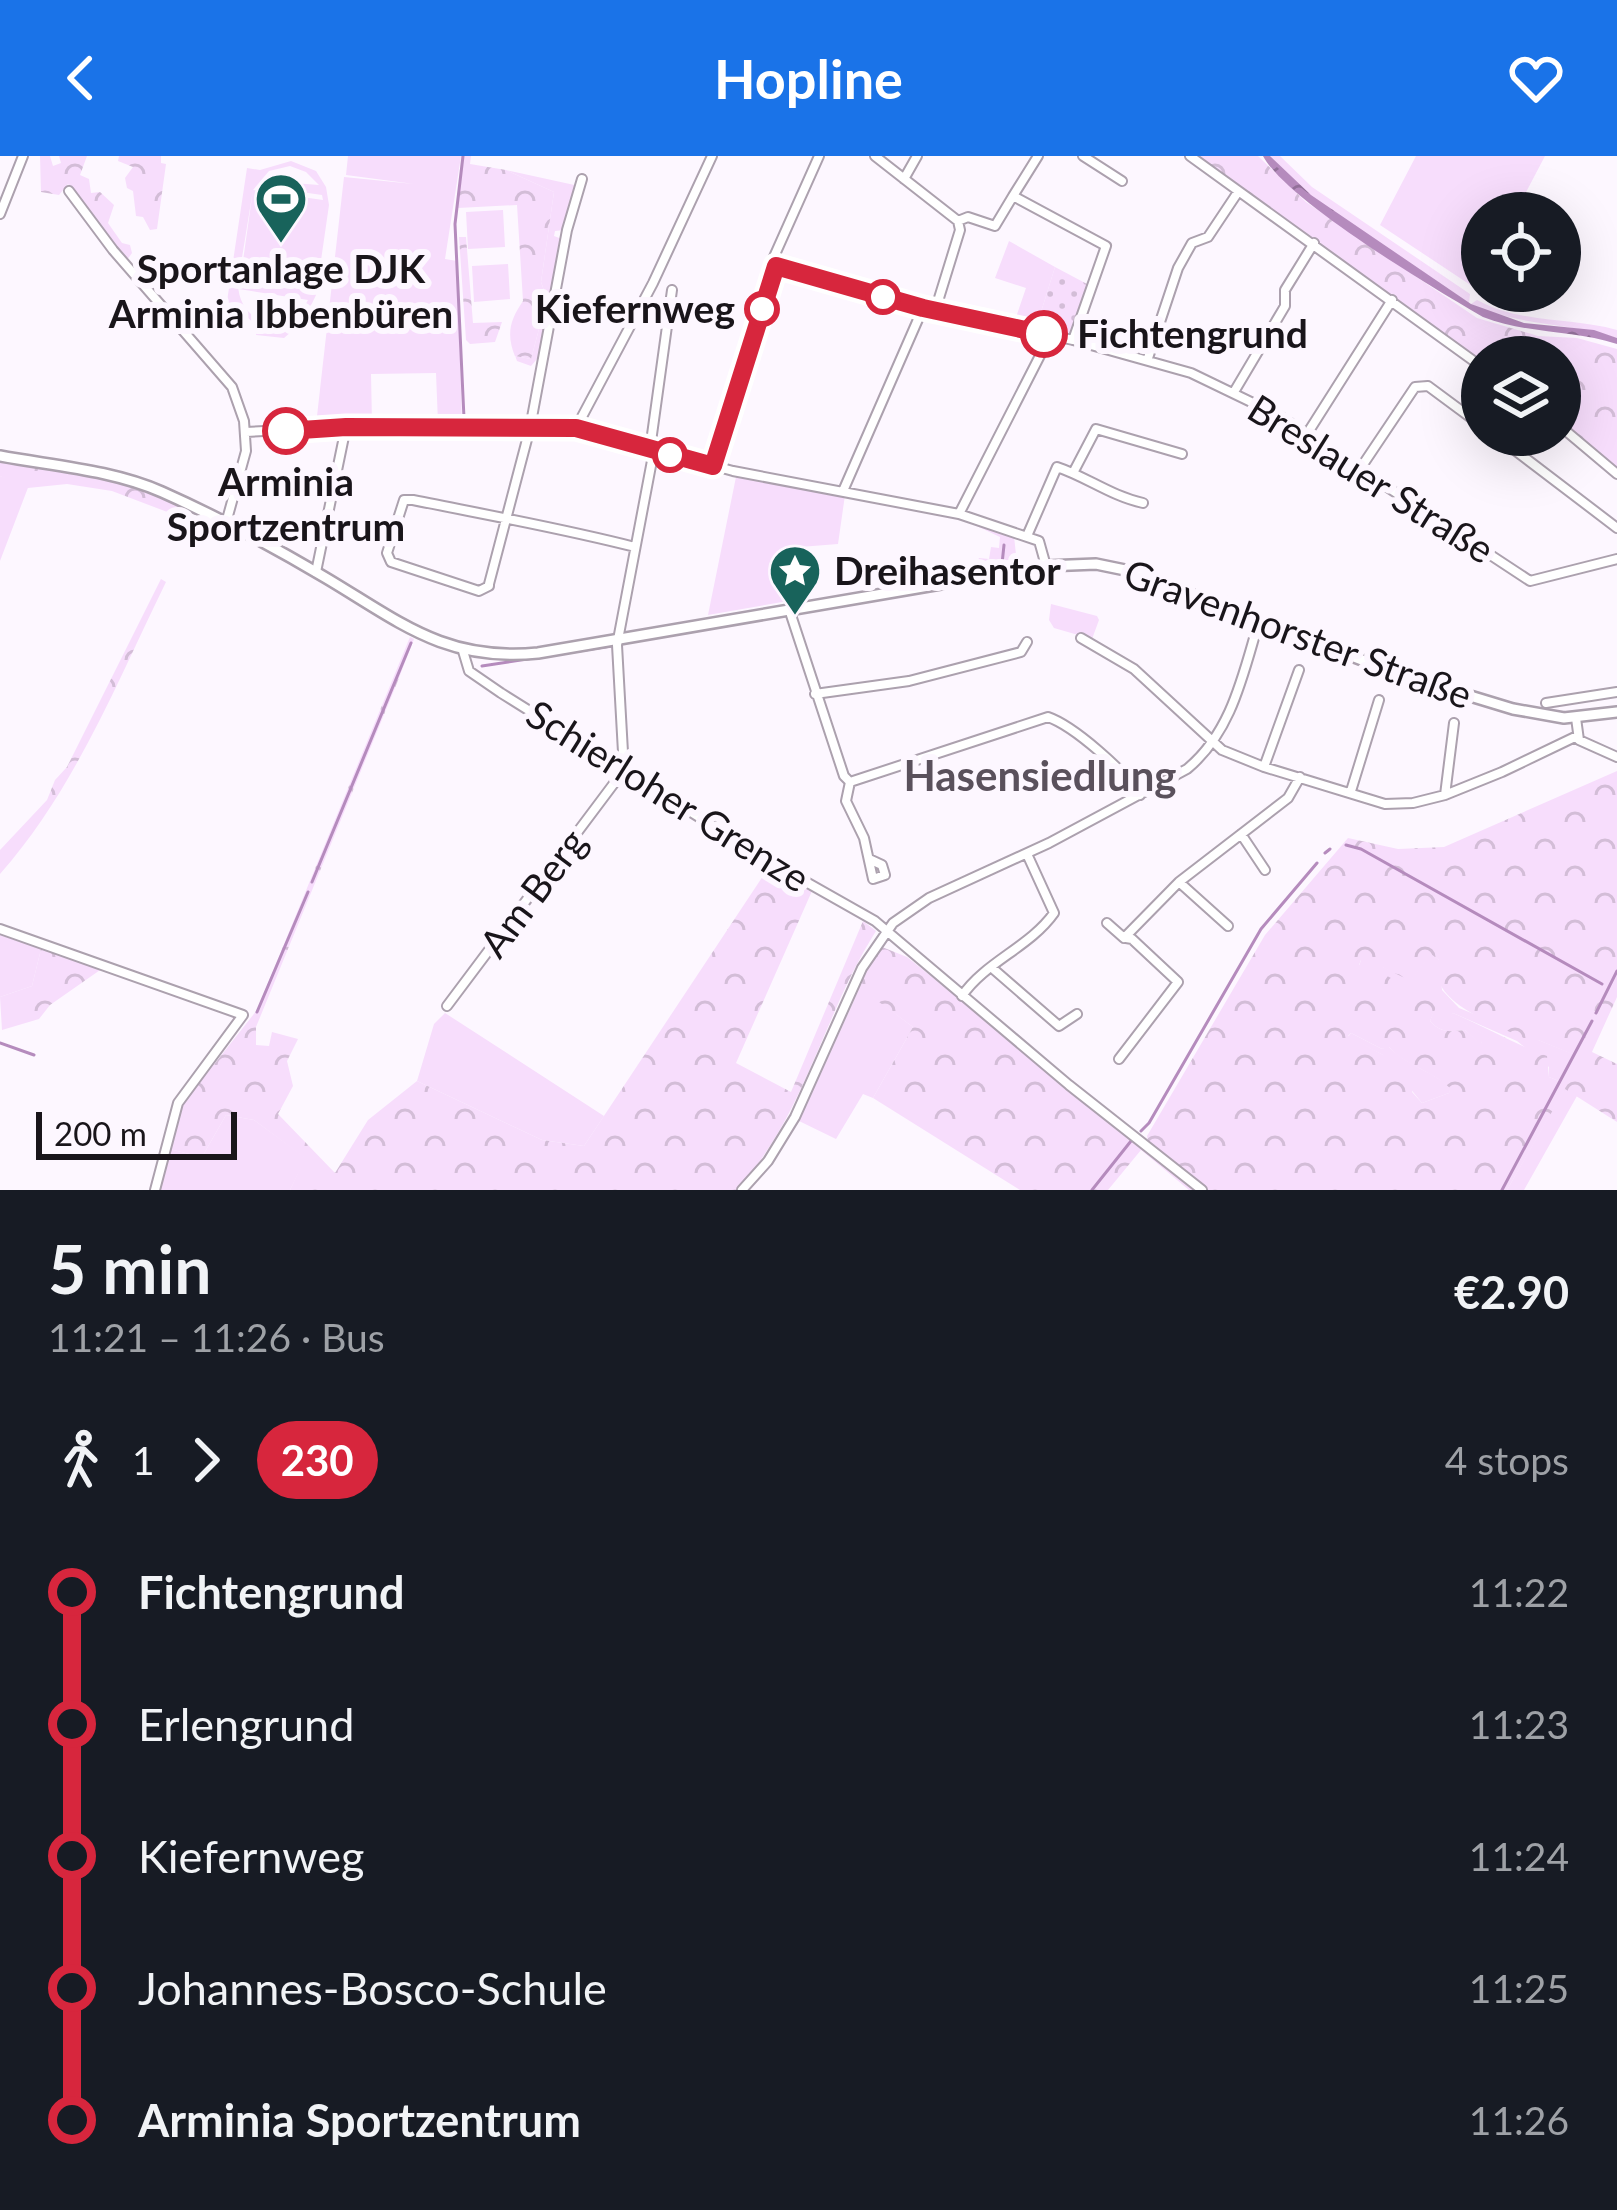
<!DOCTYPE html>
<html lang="en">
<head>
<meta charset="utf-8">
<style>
  body { margin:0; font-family:Lato,sans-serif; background:#242831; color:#f1f3f6; height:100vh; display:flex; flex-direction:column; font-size:45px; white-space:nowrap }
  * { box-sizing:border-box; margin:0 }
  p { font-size:39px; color:#9ea1a6 }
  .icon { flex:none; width:66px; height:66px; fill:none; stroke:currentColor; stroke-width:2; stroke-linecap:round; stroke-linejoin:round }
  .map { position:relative; height:1034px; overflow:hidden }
  .sheet { display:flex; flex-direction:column; background:#171b24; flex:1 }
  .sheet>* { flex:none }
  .badge { padding:0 24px; border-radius:39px; font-size:42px; line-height:78px }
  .tools { position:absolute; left:1461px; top:36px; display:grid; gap:24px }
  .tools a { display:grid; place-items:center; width:120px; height:120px; border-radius:50%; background:#171b24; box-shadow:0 12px 48px #0002; font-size:60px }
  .scale { position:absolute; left:36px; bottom:30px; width:201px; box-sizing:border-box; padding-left:12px; border:6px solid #19151a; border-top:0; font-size:33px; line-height:42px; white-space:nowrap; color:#19151a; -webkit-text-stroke:9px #fdf7ff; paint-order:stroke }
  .map>.badge { position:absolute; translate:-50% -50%; box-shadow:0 0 0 6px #fff }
  .legs { display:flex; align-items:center; gap:18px; height:132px; padding:0 48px; font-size:39px }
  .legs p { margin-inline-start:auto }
  .overview { display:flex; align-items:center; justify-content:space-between; height:204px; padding:0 48px }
  h1 { font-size:66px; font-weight:700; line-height:90px }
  ul { padding:0 48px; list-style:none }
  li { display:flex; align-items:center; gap:42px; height:132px; font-size:45px }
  li i { display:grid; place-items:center; width:18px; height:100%; margin:0 15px; background:currentColor }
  li i::after { content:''; width:30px; height:30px; margin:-15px; border:9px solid; border-radius:50%; background:#171b24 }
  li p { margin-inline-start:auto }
  li:first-child i { background:linear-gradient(#0000 50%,currentColor 0) }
  li:last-child i { background:linear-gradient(currentColor 50%,#0000 0) }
  header { display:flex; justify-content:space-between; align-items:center; height:156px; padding:0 48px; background:#1a73e8; color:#fff; font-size:54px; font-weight:700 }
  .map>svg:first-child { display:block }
</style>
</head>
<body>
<header><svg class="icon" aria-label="back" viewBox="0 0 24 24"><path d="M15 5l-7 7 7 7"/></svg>Hopline<svg class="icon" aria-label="heart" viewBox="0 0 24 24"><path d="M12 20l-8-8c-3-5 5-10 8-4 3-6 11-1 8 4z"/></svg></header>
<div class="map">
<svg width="1617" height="1034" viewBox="0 0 1617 1034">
  <defs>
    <pattern id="forest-crowns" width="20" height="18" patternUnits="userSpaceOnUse" patternTransform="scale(3)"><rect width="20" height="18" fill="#f7ddfc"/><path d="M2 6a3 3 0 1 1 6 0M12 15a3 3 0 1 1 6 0" fill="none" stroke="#d3bdd7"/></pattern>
    <pattern id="park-dots" width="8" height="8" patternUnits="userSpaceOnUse" patternTransform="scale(3)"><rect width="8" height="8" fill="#f7ddfc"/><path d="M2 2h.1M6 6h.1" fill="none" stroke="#d3bdd7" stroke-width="1.8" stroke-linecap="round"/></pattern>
    <pattern id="water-ripples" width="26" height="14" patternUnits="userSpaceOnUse" patternTransform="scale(3)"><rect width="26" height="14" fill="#b58bbd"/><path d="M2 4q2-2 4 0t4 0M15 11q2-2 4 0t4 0" fill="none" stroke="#927099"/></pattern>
  </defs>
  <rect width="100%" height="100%" fill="#fdf7ff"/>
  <path fill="#f7ddfc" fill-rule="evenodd" d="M348,0h113l-16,103 12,2 5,163 -24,-1 -2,-50 -65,1 1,49 -56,2 28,-248 70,7 -68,-9z
    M1270,0h10l32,31 158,107 -1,9 -158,-107z
    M1416,0h129l-30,57h-33v62l-7,13 -95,-63z
    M291,5l25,10 10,16 3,18 -13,90 -10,21 -12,8 4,2 -14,12 -28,-3 1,-9 -18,-16 -13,-2 21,-140 13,2zM290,10l16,6 13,13 -52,-4 -1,6 56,8 1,5 -70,-10 16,-19zM253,34l-14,99 69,11c-19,39 -71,25 -70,-18z
    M506,14l73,16 -15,44 -9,1 -1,5 8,3 -20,114 -11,13 -14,-5 -6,-17 4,12 16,3 16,-60 -6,-17 13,-90z
    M503,54l2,37 -37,2 -2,-37z
    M1009,85l46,26 -19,61 -22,-5 12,-35 -31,-10z
    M508,108l2,35 -36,3 -2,-36z
    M1477,144c44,24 93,17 140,30v8c-51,-16 -95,-11 -146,-34z
    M0,320l29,9 -29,76z
    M736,321l109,18 -7,49 -38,3 5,51 -97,17z
    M964,364l50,16 3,28 -56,9 12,-3 6,-12 10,1 2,-12 8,1 1,-11z
    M1051,448l46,12 2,4 -7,19 -38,-11 -5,-8z
    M0,779l41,14 -9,37 -32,11z
    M1431,797l8,7 3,30 17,18 114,46 -14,27 -10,-4v-10l-32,-26 -64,-28 -2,3 33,18 -3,11 -16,-15c-16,2 -24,3 -35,-9l6,-16 -77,-39 2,-6 16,-3 6,10 28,13z
    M860,831l53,40 -40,71 -10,-4 -27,45 -37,-18z
    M445,857l159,103 -20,30 -42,-6 -125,-59 17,-57z
    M1351,877l31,16 6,-3c16,18 44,25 63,42l-2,5 -27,10 -39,-48 -35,-18z
    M1565,932l12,8 -53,94h-17z
    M226,959l28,5 52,38 -16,32h-130l9,-41 33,8z"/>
  <path fill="url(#forest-crowns)" fill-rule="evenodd" d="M40,0h10l3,10 8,-3 -2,-7h28l-7,19 9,4 2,14 9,-1 14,13 -6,18 14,20 8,2 2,8 -5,7 -59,-76 -9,11 -18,-3z
    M119,0h42v7l5,1 -9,65 -7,1 -7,-13 -7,-1 -3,-25 -6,-3 -2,-10 8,-11 -15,-6z
    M461,0h10l-1,8 36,6 48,22 -13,90 6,17 -16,60 -16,-3c-9,-22 -5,-36 8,-55l-6,-96 -59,3z
    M1198,0h60l48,46 171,116 61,18 39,2 40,11v119l-57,-48v-63h-78v4z
    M459,81h7l7,86 29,-1 -7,20 -25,2 -4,-4z
    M0,306c61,12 144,15 194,56l-3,3 -79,-30 -45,-7 -39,4 -28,-12z
    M161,423l5,3c-49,100 -91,207 -166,292v-24l47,-50 8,-20 12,-13z
    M410,481l4,2 -17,44 -141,344v18l13,1 3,-14 26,7 -11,22 6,25 -15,28 57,59 33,-53 49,-39 125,59 42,6 185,-279 43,24 -76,172 55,29 72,-171 13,10c-53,83 -71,186 -140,259h-446l15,-32 -51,-38 -28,-5 -24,42 -33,-8 13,-44 75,-95z
    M1617,615v226l-25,55 25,12v58l-52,-33 -58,101h-300l-59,-49 -1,-5 118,-201 83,-97 50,11 46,-2zM1431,798l8,6c-16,41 60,66 89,80h10l34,14 -13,27 -10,-4 -2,-21c-31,-11 -61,-29 -94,-43l-3,3 33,18 -2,10 -16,-14c-16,2 -24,3 -35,-9l7,-16c-14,-10 -64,-39 -78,-40l2,-5 13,2 3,-4 5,9 29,14zM1351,877l31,16 7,-2c14,17 43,24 61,41l-1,5 -27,10 -10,-11 2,-11 -15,-7 1,-10 -52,-28z
    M882,791l25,10 292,233h-10l-48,-40 -33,40h-88l-147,-92 40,-71 -53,-39 -25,49 39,-84z
    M41,793l62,19 -53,37 -11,14 -37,11 -2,-33 32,-11z"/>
  <path fill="url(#park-dots)" d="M1055,111l32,17 -17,51 -34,-7z"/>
  <path fill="url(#water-ripples)" d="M1263,0h7l41,39 160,109 53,19 70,7 23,8v6c-43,-14 -90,-10 -134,-27 -50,-29 -196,-116 -220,-161z"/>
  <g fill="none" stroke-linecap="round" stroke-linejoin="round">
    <path stroke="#b58bbd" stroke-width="3" d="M463,0l-8,68 9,194
      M982,408h20l2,-19
      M482,510l129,-20
      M1346,689l15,4 241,135
      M1325,697l5,-4
      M312,726l99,-239
      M257,856l51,-120
      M1596,857l21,-42
      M0,887l34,12
      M1141,975l8,-8 112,-194 56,-66
      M1092,1034l39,-49
      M1502,1034l90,-169"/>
    <g stroke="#aca1ae" stroke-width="12">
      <path id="minor" d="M875,0l83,65 2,9 -25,81
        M1038,0l-25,40 93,50 -33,94
        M1083,0l39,25
        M1190,0l292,211
        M582,23l-15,51 -37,198 -41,156v2l-10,5 -88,-29 -4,-9 17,-53h9c74,15 148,28 222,47
        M904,23l13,-23
        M69,35l44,59 119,137 12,34 2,30 -20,72
        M0,58l23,-58
        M958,65l10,-4 27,9 18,-30
        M776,110l147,42 150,32 118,33 87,42 252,166 87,-22
        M1148,202l30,-90 14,-25 16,-6 30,-45
        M1234,236l51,-86v-16l29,-47
        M1560,270l57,48
        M576,272l77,-145 59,-127
        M246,276l100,-5 230,1 157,43 226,43 80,27 7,25
        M1307,278l85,-134
        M1495,279l122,93
        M650,293l22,-159
        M713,310l63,-200 -3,-7 46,-103
        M1360,313l55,-82 13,-1 54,40
        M1073,317l23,-44 86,25
        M843,335l80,-183
        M959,358l91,-178
        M1027,380l30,-69c30,10 54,29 86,36
        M316,416l30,-145
        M789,453l55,167 6,6
        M1081,482l53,31 88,81 42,17 121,37 28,-1 32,-8 57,-23 75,-36
        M463,495l6,20 32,22 268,168 106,60 194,164 133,105
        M815,538l94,-13 112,-29 6,-10
        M1546,547l71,-11
        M1576,562l3,22 38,17
        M1264,611l35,-97
        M850,626l198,-65c26,9 78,55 92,78
        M850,626l-4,19 18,37 9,41 12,-4 -3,-10 -13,-6
        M1351,635l28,-91
        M1445,639l9,-72
        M1241,678l24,36
        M1179,726l49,44
        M1107,767l17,15 55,-56 109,-84 12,-21
        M0,773l243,86 -65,88 -23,87
        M991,811l68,59 18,-12
        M962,840c23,-34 68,-49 92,-83l-27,-59
        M447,850l177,-236 -7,-125 37,-195
        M1119,903l59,-77 -46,-43 -6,-1
        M742,1034l26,-29 27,-44 67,-149 31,-45 36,-25 120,-55 138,-74c45,-37 56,-95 72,-148"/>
    </g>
    <g stroke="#aca1ae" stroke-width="14">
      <path id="major" d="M0,300c54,10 112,14 162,36 56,25 112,55 164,86 74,44 119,84 212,75l508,-87 50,-2 34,7 271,104 112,34 51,9 53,-6"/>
    </g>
    <use href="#minor" stroke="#fff" stroke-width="8"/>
    <use href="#major" stroke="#fff" stroke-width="9"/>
  </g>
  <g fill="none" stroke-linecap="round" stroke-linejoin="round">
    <g stroke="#fff" stroke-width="27">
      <path id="line-1" d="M286,275l60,-4 230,1 137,38 63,-200 147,42 121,26"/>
    </g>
    <use href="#line-1" stroke="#d7263d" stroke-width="18"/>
  </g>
  <defs>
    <g id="stadium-pin" transform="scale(2.7)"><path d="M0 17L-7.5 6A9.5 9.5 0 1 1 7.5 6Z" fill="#18635b" stroke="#fdf7ff"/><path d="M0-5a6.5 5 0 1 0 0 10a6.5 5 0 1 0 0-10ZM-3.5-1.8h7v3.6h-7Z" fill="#fff"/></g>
    <g id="sight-pin" transform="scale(2.7)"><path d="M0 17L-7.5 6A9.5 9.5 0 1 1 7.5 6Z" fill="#18635b" stroke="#fdf7ff"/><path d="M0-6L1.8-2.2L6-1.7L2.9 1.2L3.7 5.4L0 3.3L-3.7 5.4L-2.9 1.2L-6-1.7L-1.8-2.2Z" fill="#fff"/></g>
  </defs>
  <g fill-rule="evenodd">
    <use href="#stadium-pin" x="281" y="43"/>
    <use href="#sight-pin" x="795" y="415"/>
  </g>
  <g fill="#fff" stroke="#d7263d" stroke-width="6">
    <circle cx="883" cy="141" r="15"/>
    <circle cx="762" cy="153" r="15"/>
    <circle cx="1044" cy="178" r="21"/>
    <circle cx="286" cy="275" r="21"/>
    <circle cx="670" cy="299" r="15"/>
  </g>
  <g text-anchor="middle" stroke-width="12" stroke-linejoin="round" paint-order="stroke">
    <g font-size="39" font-weight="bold" fill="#19151a" stroke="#fdf7ff">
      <text x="281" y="127">Sportanlage DJK<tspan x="281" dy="45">Arminia Ibbenbüren</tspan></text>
      <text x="834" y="429" text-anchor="start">Dreihasentor</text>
    </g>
    <g font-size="39" font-weight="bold" fill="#19151a" stroke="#fdf7ff" text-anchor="end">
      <text x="735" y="167">Kiefernweg</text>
      <text x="1077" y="192" text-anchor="start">Fichtengrund</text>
      <text x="286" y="340" text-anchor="middle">Arminia<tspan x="286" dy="45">Sportzentrum</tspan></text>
    </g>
    <g font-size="39" fill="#19151a" stroke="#fdf7ff">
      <text transform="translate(1371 323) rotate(32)" y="14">Breslauer Straße</text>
      <text transform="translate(1298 478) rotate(20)" y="14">Gravenhorster Straße</text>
      <text transform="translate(668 640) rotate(32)" y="14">Schierloher Grenze</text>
      <text transform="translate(533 737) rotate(-53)" y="14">Am Berg</text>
    </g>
    <g font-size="42" font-weight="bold" fill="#5a515c" stroke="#fdf7ff">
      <text x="1040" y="635">Hasensiedlung</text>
    </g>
  </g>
</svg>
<div class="tools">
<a><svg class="icon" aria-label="locate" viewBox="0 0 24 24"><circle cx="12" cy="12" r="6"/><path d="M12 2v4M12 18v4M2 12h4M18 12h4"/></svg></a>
<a><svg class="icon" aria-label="layers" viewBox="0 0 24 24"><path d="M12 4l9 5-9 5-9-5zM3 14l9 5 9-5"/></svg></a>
</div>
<div class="scale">200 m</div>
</div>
<section class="sheet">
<div class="overview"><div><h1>5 min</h1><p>11:21 – 11:26 · Bus</p></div><b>€2.90</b></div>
<div class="legs"><svg class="icon" aria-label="walk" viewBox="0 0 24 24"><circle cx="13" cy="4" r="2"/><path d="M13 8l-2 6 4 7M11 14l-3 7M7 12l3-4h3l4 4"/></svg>1<svg class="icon" aria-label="forward" viewBox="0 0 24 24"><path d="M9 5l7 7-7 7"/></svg><b class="badge" style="background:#d7263d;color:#fff">230</b><p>4 stops</p></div>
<ul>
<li><i style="color:#d7263d"></i><b>Fichtengrund</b><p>11:22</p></li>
<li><i style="color:#d7263d"></i><span>Erlengrund</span><p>11:23</p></li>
<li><i style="color:#d7263d"></i><span>Kiefernweg</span><p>11:24</p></li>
<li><i style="color:#d7263d"></i><span>Johannes-Bosco-Schule</span><p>11:25</p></li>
<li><i style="color:#d7263d"></i><b>Arminia Sportzentrum</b><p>11:26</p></li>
</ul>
</section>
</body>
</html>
